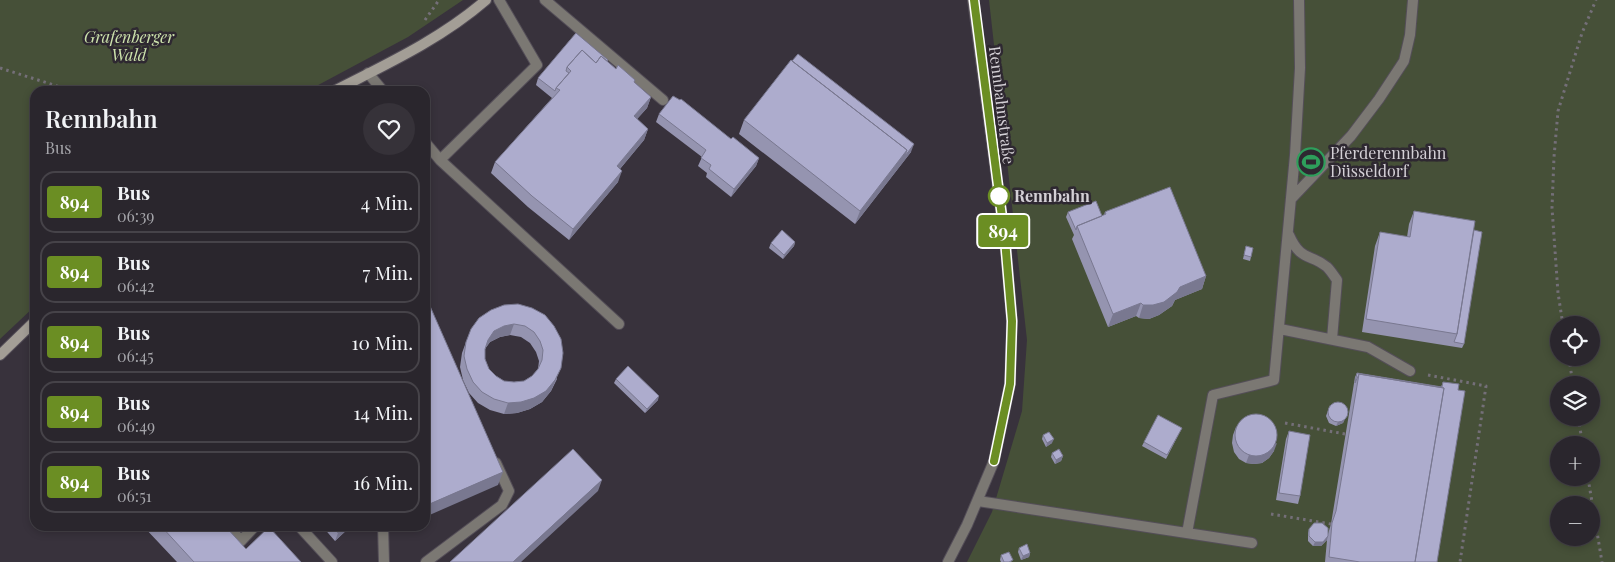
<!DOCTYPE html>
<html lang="de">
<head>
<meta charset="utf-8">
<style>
  body { margin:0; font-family:"Playfair Display",serif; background:#363239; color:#f1f3f6; height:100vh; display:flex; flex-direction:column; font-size:19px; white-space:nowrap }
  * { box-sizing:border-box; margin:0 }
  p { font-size:16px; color:#a5a5aa }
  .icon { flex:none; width:28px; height:28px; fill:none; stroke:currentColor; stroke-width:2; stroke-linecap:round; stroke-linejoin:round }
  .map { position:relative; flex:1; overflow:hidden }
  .panel { position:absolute; left:30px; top:86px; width:400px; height:445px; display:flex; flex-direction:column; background:#2a262d; border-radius:15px; box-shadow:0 2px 8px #0003,0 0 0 1px #464349 }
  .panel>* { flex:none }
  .badge { padding:0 10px; border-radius:4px; font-size:18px; line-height:32px }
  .buttons { position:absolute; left:1550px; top:316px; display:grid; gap:10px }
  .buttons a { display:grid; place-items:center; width:50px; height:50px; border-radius:50%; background:#2a262d; box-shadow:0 2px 8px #0003,0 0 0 1px #464349; font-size:25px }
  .map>.badge { position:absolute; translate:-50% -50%; box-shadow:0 0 0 2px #fff }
  .round { display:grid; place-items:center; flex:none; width:52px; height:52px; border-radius:26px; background:#363239 }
  .headline { display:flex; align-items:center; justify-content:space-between; height:85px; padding:0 15px }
  h1 { font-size:24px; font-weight:600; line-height:38px }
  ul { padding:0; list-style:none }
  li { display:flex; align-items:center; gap:15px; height:62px; margin:0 10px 8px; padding:0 5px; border:2px solid #464349; border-radius:15px }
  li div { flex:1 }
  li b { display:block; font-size:19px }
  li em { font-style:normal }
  li .badge { min-width:55px; font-weight:700; text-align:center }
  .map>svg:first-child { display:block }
</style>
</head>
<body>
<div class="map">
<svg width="1615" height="562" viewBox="0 0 1615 562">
  <rect width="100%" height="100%" fill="#38323c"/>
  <path fill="#465038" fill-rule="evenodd" d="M0,0h463l-55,37 -101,54h-272v215l-35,33z
    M989,0h626v562h-648l25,-50 30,-101 5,-71zM1559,325h32v33h-32zM1559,385h32v33h-32zM1559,445h32v33h-32zM1559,505h32v33h-32z"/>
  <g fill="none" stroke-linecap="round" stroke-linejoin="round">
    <g stroke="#544e58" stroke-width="12">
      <path id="lane" d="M545,0l118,100
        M368,73l15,18
        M425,142l15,18 179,164
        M440,160l97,-95 -38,-65
        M1292,198l59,-62 28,-37 25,-38 6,-26 3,-35
        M1289,235c12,27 21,18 38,32 4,4 7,9 10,13l-5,59
        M1280,329l88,18 42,24
        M978,501l274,42
        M228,526l13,15 14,-15
        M299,526l33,36
        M383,526l1,36
        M1187,533l26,-138 61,-15 21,-225 5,-87 -1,-68
        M426,562l76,-57 7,-14 -13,-28"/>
    </g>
    <g stroke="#544e58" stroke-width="12">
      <path id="street" d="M948,562l19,-37 27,-64 16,-77 2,-63 -7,-81 -32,-240"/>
    </g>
    <g stroke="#544e58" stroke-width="12">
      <path id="secondary" d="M334,91c53,-27 107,-52 152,-91
        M0,355l35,-34"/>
    </g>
    <path stroke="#746f78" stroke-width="3" stroke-dasharray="2.5 4" stroke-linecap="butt" d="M425,20l14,-20
      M0,68l73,23
      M1563,325l-5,-32 -6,-85 2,-51 4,-46 24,-78 14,-33
      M1569,358l4,27
      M1428,375l58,11 -26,176
      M1578,418l5,27
      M1285,423l60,11
      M1588,478l14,84
      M1271,514l60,10"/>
    <use href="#lane" stroke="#7b7873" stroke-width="10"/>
    <use href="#street" stroke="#7b7873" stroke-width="10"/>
    <use href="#secondary" stroke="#a39e96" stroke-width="10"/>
  </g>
  <path fill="#9594b0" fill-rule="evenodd" d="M576,33l40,36 18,14 17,14 -4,11 -10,11 11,10 -4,11 -24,29 -2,13 -49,58 -41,-33 -37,-34 4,-11 57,-64 -16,-13 2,-7z
    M659,114l72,25 28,19 -3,8 -25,31 -25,-20 1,-4 -9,-7 4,-9 -46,-35z
    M744,120l167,32 -56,72 -116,-90z
    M1414,211l60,19 -10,114 -2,4 -100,-16 13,-86 5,-14 27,5 2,-13z
    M1068,212l34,4 2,-1 1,-3 101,64 -4,13 -27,11 -3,6 -13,9 -10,4 -10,-1 -3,-2 -28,11 -36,-88 2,-4 -8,-18z
    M795,242l-1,4 -11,13 -14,-11 2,-5z
    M1246,246l5,11 -1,4 -7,-2z
    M532,308l25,71 -6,12 -9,11 -12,7 -13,4 -13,1 -14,-4 -12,-7 -9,-10 -6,-13 -3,-13 2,-14 4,-11zM510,335l11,2 9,6 6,9 3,9 -1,8 -6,7 -8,5 -10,1 -10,-1 -8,-5 -7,-7 -4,-10v-10l5,-7 10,-5z
    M1357,373l84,14 2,-5 -6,180h-112l2,-22 -6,6h-8l-5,-5v-8l1,-4 19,5 3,-10 24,-147z
    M616,379l42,21 -13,13 -31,-30z
    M1330,405l18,7 -5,11 -7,3 -7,-3 -3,-7z
    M1236,427l38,24 -5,7 -7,5 -8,1 -8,-1 -7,-4 -5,-7 -2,-9 1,-8z
    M1182,428l-16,31 -24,-13 2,-4z
    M1289,431l11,65 -2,8 -22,-4 10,-61z
    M1043,435l9,8 -6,4 -4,-8z
    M1052,453l11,3 -2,5 -6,3 -4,-7z
    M143,526h82l21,23 55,13h-124z
    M322,526h29l-16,15z
    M1019,548l11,5 -1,4 -8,3 -3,-8z
    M1001,555l11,7h-11l-1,-2z"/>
  <path fill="#797890" d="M651,97l-4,11 -17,19 4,-11z
    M648,129l-4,11 -31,37 4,-11z
    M914,144l-3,8 -56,72 5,-13 47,-61z
    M759,158l-3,8 -25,31 3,-8z
    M622,171l-4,11 -49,58 4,-11z
    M795,242l-1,4 -11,13 1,-4z
    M1206,276l-4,13 -27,11 -3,6 -13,9 -10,4 -10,-1 4,-13 37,-18z
    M1141,303l-5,13 -28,11 5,-13z
    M514,324l-4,11 -10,2 -10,5 -6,8 4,-10 6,-9 10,-5z
    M561,368l-10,23 -9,11 -12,7 -13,4 -13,1 4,-11z
    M659,396l-1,4 -13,13 2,-4z
    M1345,419l-2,4 -7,3 2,-4z
    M1054,439l-2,4 -6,4 1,-4z
    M1277,443l-3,8 -5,7 -7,5 -8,1 -8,-1 3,-8z
    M1063,456l-2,5 -6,3 1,-4z
    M503,472l-5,13 -73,32v-11z
    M602,480l-4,11 -77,71h-8z
    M345,526h6l-16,15 3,-8z
    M1328,536l-1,4 -6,6h-8l2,-4z
    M1030,553l-1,4 -8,3 2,-4z"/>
  <path fill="#adaccd" stroke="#797890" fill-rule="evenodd" d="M576,33l32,27 -1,1 -6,-5 -5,7 -14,-13 -15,17 -1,4 3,2 -13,15 -1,3 -17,-13z
    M582,50l14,13 5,-7 15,13 2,-4 17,15 -1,2 17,15 -17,19 14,13 -31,37 5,5 -49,58 -41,-33 -37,-34 65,-72 -4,-2 15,-17 -4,-4z
    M798,54l116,90 -9,12 2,-6 -115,-89z
    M791,60l116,90 -47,61 -116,-91z
    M673,96l7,4 1,-1 50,40 2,-2 26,21 -25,31 -25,-20 2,-4 -10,-7 5,-8 -47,-36z
    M1170,187l36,89 -26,11 -3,5 -13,10 -11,3h-10l-2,-2 -28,11 -36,-88 29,-12 -1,-2 2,-1z
    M1096,201l6,15 -25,10 -1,4 -8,-18z
    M1414,211l61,10 -18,113 -91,-15 14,-87 30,5z
    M782,230l13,12 -11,13 -13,-12z
    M1474,230l8,2 -18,112 -10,-2 3,-8z
    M1246,246l7,2 -2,9 -7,-2z
    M425,292l4,8 -1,1 -2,-4h-1z
    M425,297h1l77,175 -78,34z
    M518,304l14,4 13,7 9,11 7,13 2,14 -2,15 -6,12 -9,11 -12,7 -13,4 -13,1 -14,-4 -12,-7 -9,-10 -6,-13 -3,-13 2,-14 5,-13 8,-11 12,-8 13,-5zM514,324l11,2 9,6 6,9 3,9 -1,10 -4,9 -6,7 -8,5 -10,1 -10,-1 -8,-5 -7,-7 -4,-10v-10l3,-9 6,-9 10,-5z
    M628,366l31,30 -12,13 -31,-30z
    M1357,373l85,14 1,-5 16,2 -1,6 7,1 -28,171h-22l29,-174 -85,-14 -4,9z
    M1359,374l85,14 -29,174h-55l-31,-5 3,-34 4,-12z
    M1328 412a10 10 0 1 1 20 0a10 10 0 1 1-20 0Z
    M1235 435a21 21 0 1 1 42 0a21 21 0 1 1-42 0Z
    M1158,415l24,13 -15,27 -23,-13z
    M1289,431l21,4 -10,61 -21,-3z
    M1049,432l5,7 -7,4 -4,-8z
    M573,449l29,31 -89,82h-63z
    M1059,449l4,7 -7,4 -4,-7z
    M1314,523h8l6,5v8l-5,6h-8l-6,-6v-7z
    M161,526h64l21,23 23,-22 32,35h-107z
    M332,526h13l-7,7z
    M1027,544l3,9 -7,3 -4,-8z
    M1009,552l4,8 -4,2h-5l-3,-7z"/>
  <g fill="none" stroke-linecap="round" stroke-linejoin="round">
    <g stroke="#fff" stroke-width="11">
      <path id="line" d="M974,0l31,240 7,81 -2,63 -16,77"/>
    </g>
    <use href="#line" stroke="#6b8e23" stroke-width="8"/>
  </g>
  <defs>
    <g id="stadium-ring" transform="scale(1.4375)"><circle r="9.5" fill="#2e2831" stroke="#2e9e5b" stroke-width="1.5"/><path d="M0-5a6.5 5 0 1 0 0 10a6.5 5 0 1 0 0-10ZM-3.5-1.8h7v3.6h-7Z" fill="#2e9e5b"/></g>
  </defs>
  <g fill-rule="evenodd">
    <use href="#stadium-ring" x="1311" y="162"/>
  </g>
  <circle fill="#fff" stroke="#6b8e23" stroke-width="2.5" cx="999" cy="196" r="10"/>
  <g text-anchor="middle" stroke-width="5" stroke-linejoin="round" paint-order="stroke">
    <g font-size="16" font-style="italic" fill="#cde3ac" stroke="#2e2831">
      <text x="129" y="43">Grafenberger<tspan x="129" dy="18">Wald</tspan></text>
    </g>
    <g font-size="16" fill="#d4d0d6" stroke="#2e2831">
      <text transform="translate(1002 105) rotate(83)" y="6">Rennbahnstraße</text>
    </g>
    <g font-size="16" fill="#d4d0d6" stroke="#2e2831" text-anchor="start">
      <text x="1330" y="159">Pferderennbahn<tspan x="1330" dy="18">Düsseldorf</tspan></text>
    </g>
    <g font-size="16" font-weight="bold" fill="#d4d0d6" stroke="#2e2831" text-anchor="start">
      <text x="1014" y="202">Rennbahn</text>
    </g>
  </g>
</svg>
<div class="buttons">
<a><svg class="icon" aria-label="locate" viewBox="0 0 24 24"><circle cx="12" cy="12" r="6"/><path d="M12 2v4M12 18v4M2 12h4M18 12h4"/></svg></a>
<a><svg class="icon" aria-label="layers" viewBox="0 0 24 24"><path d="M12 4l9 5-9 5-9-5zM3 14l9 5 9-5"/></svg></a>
<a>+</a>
<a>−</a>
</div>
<b class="badge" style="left:1003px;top:231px;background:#6b8e23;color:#fff">894</b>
<section class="panel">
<div class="headline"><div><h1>Rennbahn</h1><p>Bus</p></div><a class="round"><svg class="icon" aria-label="heart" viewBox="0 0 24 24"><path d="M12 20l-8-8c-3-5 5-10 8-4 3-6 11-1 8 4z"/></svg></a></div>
<ul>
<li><span class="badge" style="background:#6b8e23;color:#fff">894</span><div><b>Bus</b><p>06:39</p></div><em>4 Min.</em></li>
<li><span class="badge" style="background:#6b8e23;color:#fff">894</span><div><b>Bus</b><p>06:42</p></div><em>7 Min.</em></li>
<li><span class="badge" style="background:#6b8e23;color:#fff">894</span><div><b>Bus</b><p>06:45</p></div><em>10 Min.</em></li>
<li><span class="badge" style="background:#6b8e23;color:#fff">894</span><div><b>Bus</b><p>06:49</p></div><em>14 Min.</em></li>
<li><span class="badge" style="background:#6b8e23;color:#fff">894</span><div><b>Bus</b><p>06:51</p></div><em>16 Min.</em></li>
</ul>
</section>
</div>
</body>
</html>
